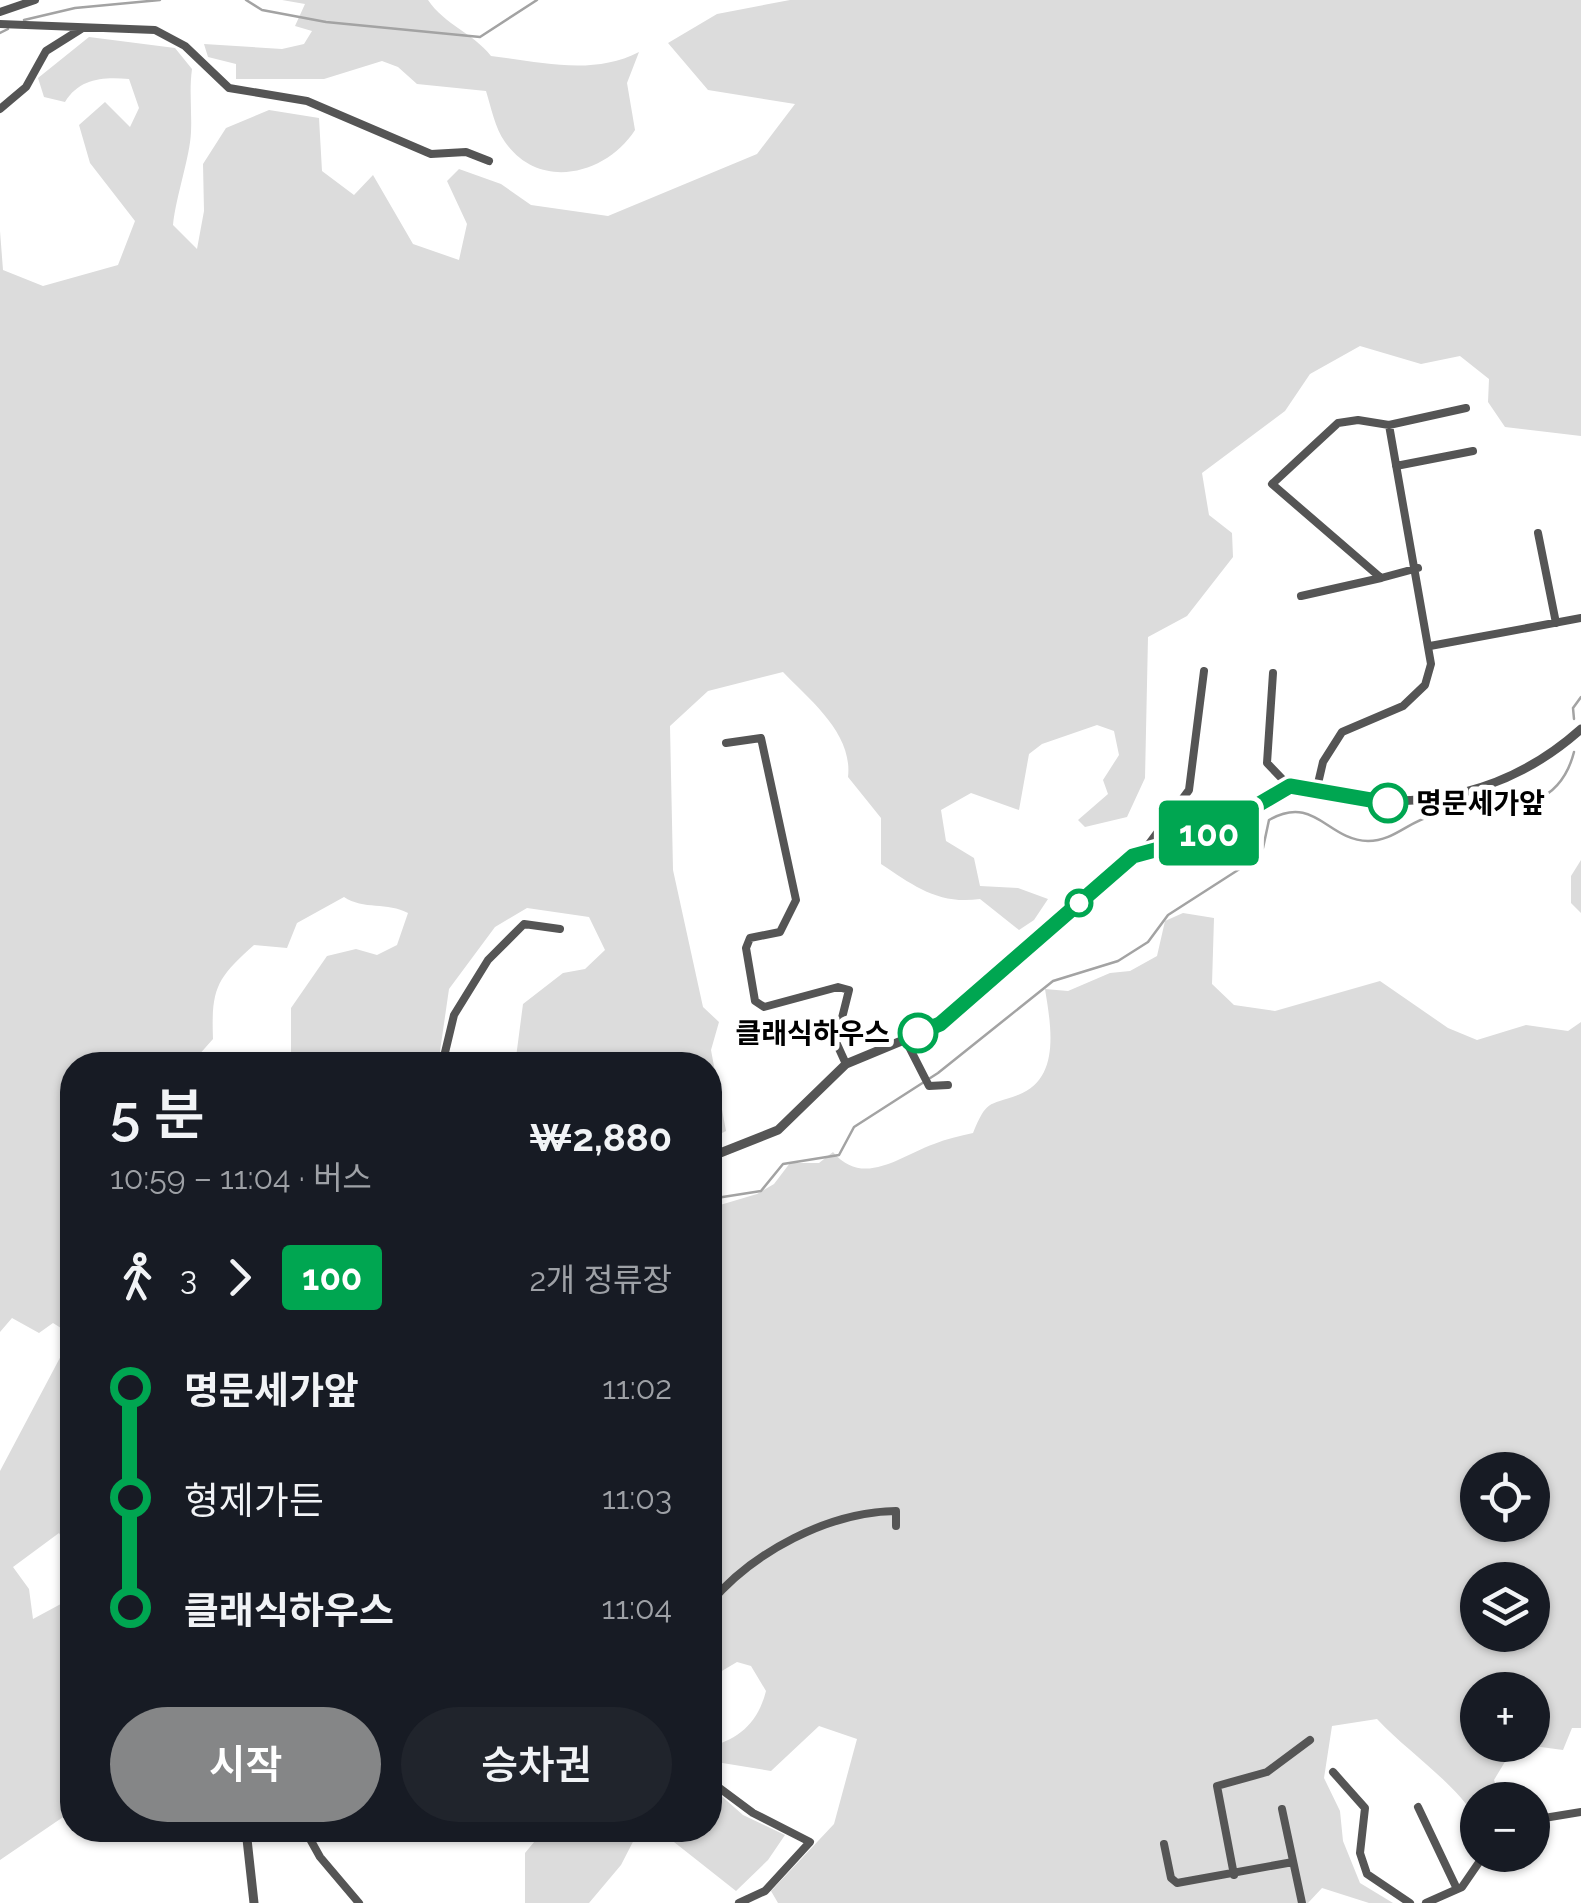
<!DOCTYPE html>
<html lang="ko">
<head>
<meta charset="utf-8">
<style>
  body { margin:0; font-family:Raleway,"Noto Sans KR",sans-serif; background:#20242c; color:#f1f3f6; height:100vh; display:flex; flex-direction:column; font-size:38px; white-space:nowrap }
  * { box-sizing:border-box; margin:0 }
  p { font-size:32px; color:#9ea1a6 }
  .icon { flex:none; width:55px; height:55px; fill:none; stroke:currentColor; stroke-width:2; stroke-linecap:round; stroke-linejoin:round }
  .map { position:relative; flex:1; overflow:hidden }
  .sheet { position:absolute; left:60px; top:1052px; width:662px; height:790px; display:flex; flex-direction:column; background:#171b24; border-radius:40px; box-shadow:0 2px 8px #0004 }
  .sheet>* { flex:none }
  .badge { padding:0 20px; border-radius:8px; font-size:35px; line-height:65px }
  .fabs { position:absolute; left:1460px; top:1452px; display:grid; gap:20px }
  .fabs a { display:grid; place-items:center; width:90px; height:90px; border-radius:50%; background:#171b24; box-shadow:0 2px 8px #0004; font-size:50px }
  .map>.badge { position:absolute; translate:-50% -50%; box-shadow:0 0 0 5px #fff }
  .legs { display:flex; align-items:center; gap:15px; height:110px; padding:0 50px; font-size:32px }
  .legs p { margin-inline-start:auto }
  .headline { display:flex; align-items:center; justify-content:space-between; height:170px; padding:0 50px }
  h1 { font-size:55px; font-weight:600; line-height:75px }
  .cta { display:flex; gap:20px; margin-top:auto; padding:20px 50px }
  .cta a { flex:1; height:115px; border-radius:60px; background:#858687; color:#fff; font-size:40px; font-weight:600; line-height:115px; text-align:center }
  .cta a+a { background:#20242c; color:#f1f3f6 }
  ul { padding:0 50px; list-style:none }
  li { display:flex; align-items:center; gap:35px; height:110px; font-size:38px }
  li i { display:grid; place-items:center; width:15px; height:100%; margin:0 12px; background:currentColor }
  li i::after { content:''; width:25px; height:25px; margin:-12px; border:8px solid; border-radius:50%; background:#171b24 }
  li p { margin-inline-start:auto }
  li:first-child i { background:linear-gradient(#0000 50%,currentColor 0) }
  li:last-child i { background:linear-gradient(currentColor 50%,#0000 0) }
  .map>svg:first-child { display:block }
</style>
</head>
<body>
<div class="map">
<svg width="1581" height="1903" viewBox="0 0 1581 1903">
  <rect width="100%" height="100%" fill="#fff"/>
  <path fill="#dcdcdc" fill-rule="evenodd" d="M282,0h146c17,25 45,33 63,56 49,6 102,20 148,-4l-12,31 8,47c-28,44 -95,62 -130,12 -10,-14 -14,-35 -19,-51l-69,-7 -19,-17 -16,-6 -58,18h-88v-15l-28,-7 -4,-13 78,5 22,-5 8,-13 -17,-5 10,-22z
    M790,0h791v436l-76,-9 -17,-25 1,-23 -29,-23 -39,8 -61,-18 -50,28 -25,37 -83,62 7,42 23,18 1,24 -46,59 -39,21 -3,141 -18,39 -42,10 -7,-7 30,-26 -5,-14 16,-25 -5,-24 -17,-6 -55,19 -13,10 -10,56 -48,-17 -30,17 5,31 28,17 6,28 38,2 30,11 -14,21 -15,10 -39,-31c-41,6 -66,-13 -99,-35v-46l-33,-41c5,-43 -37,-76 -65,-105l-75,19 -38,35 3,144 30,137 16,15 -8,28 15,81 -16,8v-74h-195l8,-61 40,-31 22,-4 20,-19 -16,-33 -62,-9 -32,19 -46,62 -11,76h-147v-57l36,-52 29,-7 21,6 20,-10 11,-32c-20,-11 -45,-3 -64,-16l-47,26 -10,25 -33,-3c-37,33 -43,43 -41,94l-16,18 1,8h-126v746l-72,49v-389l72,-136 -19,-12 -14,10 -27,-15 -12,14v-1101l3,39 40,16 75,-21 17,-44 -45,-58 -11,-38 26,-23 25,25 9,-19 -10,-29c-26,-2 -49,-1 -64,23l-21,-5 -6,-19 51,-41 86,11 17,21c-3,22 0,42 -1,63 -1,25 -15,64 -18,93l24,24 7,-38 -1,-47 23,-36 43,-18 50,8 3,53 32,24 19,-20 40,69 46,16 8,-36 -20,-43 12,-12 42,15 30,21 77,11 149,-62 38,-50 -87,-14 -40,-47 49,-29zM59,1533l12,21 -1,45 -37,20 -4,-30 -16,-22z
    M1581,860v53l-10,-10v-27z
    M1183,913l31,5 -2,66 22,21 41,6 105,-30 68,47 29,12 49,-15 42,6 13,-9v706h-9l-9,22 -37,-5h6v-55h-54v55h37l-21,35 7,20h-23l-1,19c-26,-40 -67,-65 -100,-100l-45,7 -8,52 16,33 3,30 17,42 33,20h-24l-47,-15 -14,15h-530l-7,-12 63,-67 23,-85 -38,-13 -48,45 -61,-10v-14c31,-9 48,-25 56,-56l-15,-25 -14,-4 -27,16v-470l47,-14 17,-10 16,-21h29l14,-11c30,36 67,4 101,-8 12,-5 26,-8 39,-11 14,-33 14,-27 45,-38 43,-16 33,-69 27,-106l23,2 42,-18 20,-2 27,-15 8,-35zM1478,1470h54v55h-54zM1478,1580h54v55h-54z
    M718,1793l25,22 42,20 -17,25 -32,31 -62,-49 -8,-12h44v-32z
    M544,1830h95l-18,35 -32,38h-64v-50z"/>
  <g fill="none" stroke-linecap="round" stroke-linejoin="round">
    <path stroke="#a3a3a3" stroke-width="2.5" d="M246,0l16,10 64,12 154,15 57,-37
      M24,20l51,-12 85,-8
      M0,33l8,-4
      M1574,719l-1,-11 8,-11
      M710,1199l51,-8 22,-27 56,-9 15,-28 84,-54 115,-92 65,-20 30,-19 20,-27 84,-54 11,-13 6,-28c46,-26 58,20 99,21 26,0 41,-20 64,-25 56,-12 124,7 142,-64"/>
    <path stroke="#555" stroke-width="8" d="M0,12l35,-12
      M0,24l155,6 30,16 44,42 78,13 124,53 35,-2 23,9
      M0,109l26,-22 20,-36 35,-22
      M1396,466l77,-15
      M1538,533l18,90
      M1418,568l-37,10 -109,-94 66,-61 20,-3 31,5 77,-17
      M1301,596l80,-18
      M1430,646l151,-28
      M1273,673l-6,90 22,23
      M726,743l35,-5 35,162 -16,32 -30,6 -4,10 9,53 9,6 74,-20 11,3 -13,52 10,22
      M1316,792l7,-30 19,-30 61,-26 22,-21 6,-21 -42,-239
      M1143,852l46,-62 15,-119
      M905,1039l24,47 19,-1
      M442,1065l12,-50 34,-55 36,-36 36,5
      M710,1603c43,-51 118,-91 186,-92v15
      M1333,1772l32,36 -5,45 7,21 43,29
      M710,1781l43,32 57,29 -45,49 -26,12
      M1418,1807l39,82
      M1282,1809l20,94
      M1532,1820l49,-8
      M305,1830l15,27 39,46
      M1164,1844l7,34 6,5 116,-21
      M1234,1875l-17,-89 50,-14 43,-32
      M1426,1903l36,-16 22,-32"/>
    <path stroke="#555" stroke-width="9" d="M710,1157l68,-27 68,-66 94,-39 193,-168 70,-20 86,-51c106,29 208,18 292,-57
      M246,1830l8,73"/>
  </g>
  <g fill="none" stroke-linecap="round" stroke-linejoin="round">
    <g stroke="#fff" stroke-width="22">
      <path id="line-1" d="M918,1033l22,-9 193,-168 70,-19 87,-51 98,17"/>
    </g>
    <use href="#line-1" stroke="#00a651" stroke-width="15"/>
  </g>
  <g fill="#fff" stroke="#00a651" stroke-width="5">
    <circle cx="1388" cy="803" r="18"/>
    <circle cx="1079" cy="903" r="12"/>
    <circle cx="918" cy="1033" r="18"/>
  </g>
  <g text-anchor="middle" stroke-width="10" stroke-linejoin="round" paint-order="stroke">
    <g font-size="28" font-weight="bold" fill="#000" stroke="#fff" text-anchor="start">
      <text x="1416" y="813">명문세가앞</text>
      <text x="890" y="1043" text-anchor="end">클래식하우스</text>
    </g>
  </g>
</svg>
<div class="fabs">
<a><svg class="icon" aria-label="locate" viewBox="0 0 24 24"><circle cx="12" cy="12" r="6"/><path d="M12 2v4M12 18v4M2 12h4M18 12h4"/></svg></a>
<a><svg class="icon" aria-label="layers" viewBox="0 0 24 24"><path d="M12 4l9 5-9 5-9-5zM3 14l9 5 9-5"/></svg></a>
<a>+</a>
<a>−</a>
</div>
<b class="badge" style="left:1209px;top:833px;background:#00a651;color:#fff">100</b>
<section class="sheet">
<div class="headline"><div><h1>5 분</h1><p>10:59 – 11:04 · 버스</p></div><b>₩2,880</b></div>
<div class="legs"><svg class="icon" aria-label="walk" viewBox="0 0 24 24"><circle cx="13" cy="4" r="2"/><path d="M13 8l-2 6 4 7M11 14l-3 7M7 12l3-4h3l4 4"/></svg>3<svg class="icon" aria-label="forward" viewBox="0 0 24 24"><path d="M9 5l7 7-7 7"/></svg><b class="badge" style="background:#00a651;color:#fff">100</b><p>2개 정류장</p></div>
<ul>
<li><i style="color:#00a651"></i><b>명문세가앞</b><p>11:02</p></li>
<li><i style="color:#00a651"></i><span>형제가든</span><p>11:03</p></li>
<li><i style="color:#00a651"></i><b>클래식하우스</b><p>11:04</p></li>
</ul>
<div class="cta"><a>시작</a><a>승차권</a></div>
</section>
</div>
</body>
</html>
